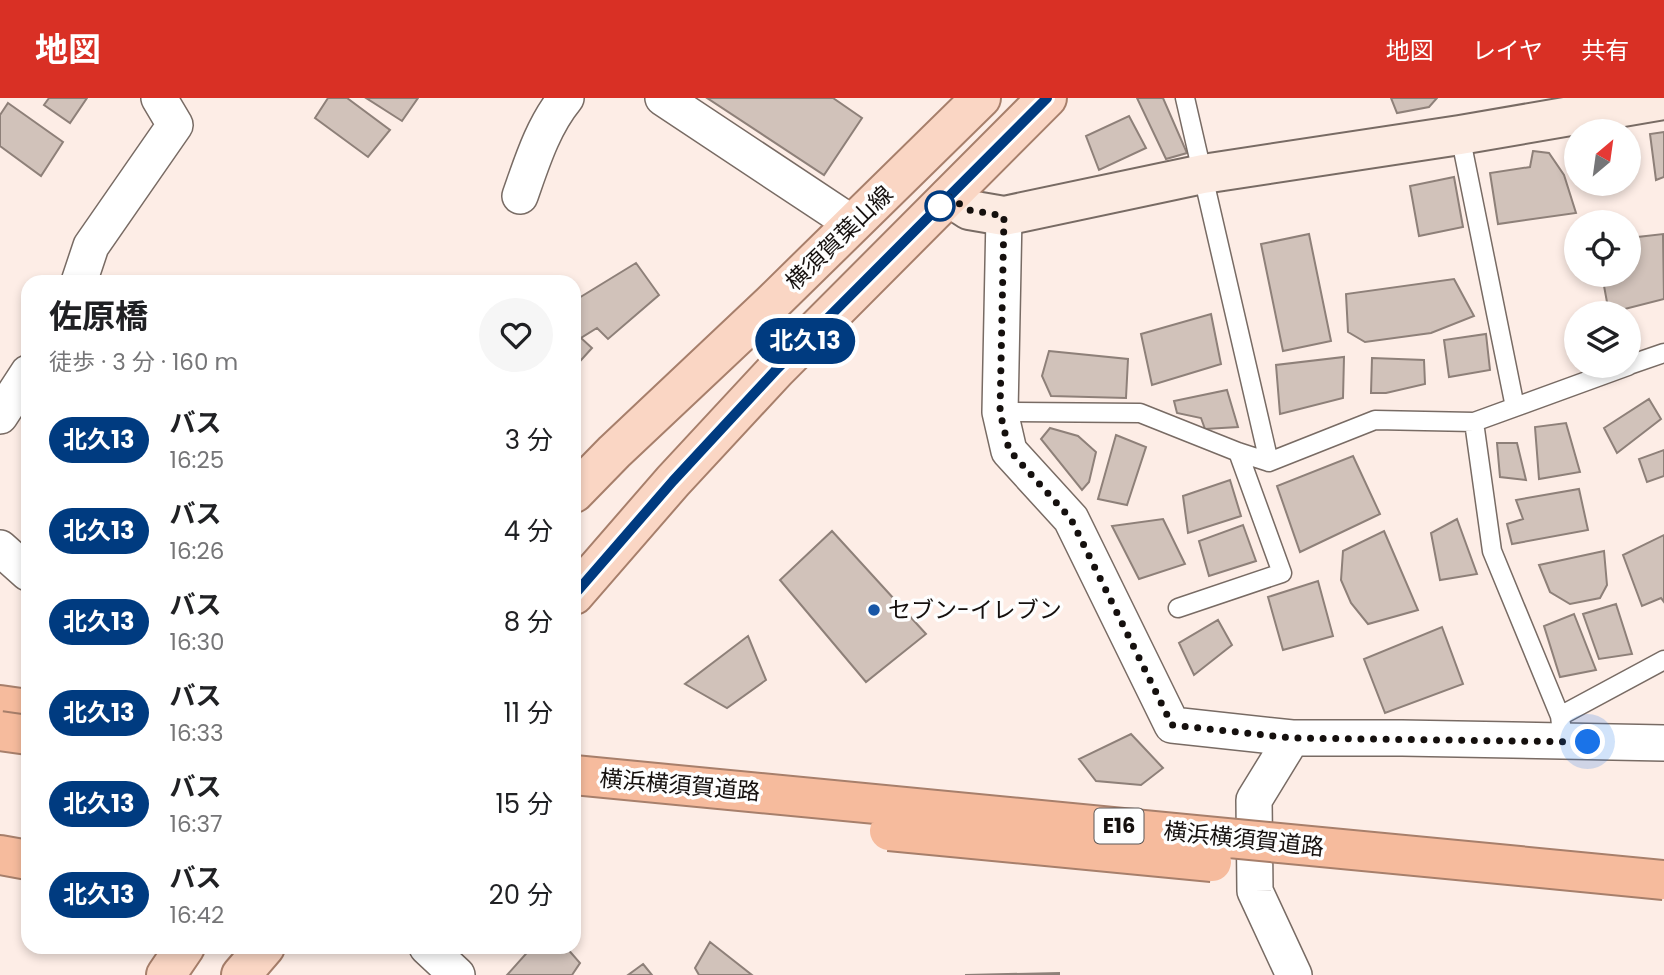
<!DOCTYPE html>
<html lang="ja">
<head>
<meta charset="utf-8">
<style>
  body { margin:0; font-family:Poppins,"Noto Sans JP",sans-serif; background:#f6f6f6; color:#202124; height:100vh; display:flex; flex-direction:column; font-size:26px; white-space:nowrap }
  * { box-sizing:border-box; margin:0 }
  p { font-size:23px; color:#757577 }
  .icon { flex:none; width:38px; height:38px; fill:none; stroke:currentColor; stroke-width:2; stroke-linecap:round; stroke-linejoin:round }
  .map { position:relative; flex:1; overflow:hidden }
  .details { position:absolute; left:21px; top:177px; width:560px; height:679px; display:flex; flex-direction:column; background:#fff; border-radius:21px; box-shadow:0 4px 10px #0003 }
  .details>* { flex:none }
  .badge { padding:0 14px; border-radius:23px; font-size:24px; line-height:46px }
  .needle { width:46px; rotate:29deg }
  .tools { position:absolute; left:1564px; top:21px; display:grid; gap:14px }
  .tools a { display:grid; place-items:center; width:77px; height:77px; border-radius:50%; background:#fff; box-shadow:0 4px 10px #0003; font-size:35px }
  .you { position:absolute; width:35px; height:35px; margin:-18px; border:5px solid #fff; border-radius:50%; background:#1a73e8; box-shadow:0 0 0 10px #1a73e833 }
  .map>.badge { position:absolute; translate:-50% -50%; box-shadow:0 0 0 4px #fff }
  .round { display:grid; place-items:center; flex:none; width:74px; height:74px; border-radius:37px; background:#f6f6f6 }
  .head { display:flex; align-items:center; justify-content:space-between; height:119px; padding:0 28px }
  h1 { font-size:33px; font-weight:700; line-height:52px }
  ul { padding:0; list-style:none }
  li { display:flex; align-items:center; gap:21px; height:91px; padding:0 28px }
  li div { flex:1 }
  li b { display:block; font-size:26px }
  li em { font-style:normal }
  li .badge { min-width:77px; font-weight:700; text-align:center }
  header { display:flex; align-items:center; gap:42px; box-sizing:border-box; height:98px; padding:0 35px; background:#d93025; color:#fff }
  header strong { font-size:33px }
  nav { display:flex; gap:38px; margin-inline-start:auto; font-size:24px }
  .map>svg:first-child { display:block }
</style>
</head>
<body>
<header>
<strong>地図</strong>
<nav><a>地図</a><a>レイヤ</a><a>共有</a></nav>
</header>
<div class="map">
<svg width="1664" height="877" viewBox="0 0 1664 877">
  <rect width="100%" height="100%" fill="#fdede6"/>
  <path fill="#d1c2ba" stroke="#8e8079" stroke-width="2" d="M49,0h38l-17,25 -26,-18z
    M328,0h19l43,32 -22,27 -53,-39z
    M366,0h52l-16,23z
    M707,0h126l29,20 -38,57z
    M1137,0h26l24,55 -21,6z
    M1391,0h46l-8,9 -32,6z
    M8,5l55,39 -22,34 -41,-30v-31z
    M1129,18l17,32 -47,22 -13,-34z
    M1664,34v45l-8,3 -6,-46z
    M1533,53l16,2 15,22 12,38 -78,11 -8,-51 40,-6z
    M1454,79l9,50 -44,9 -9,-50z
    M1309,136l22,107 -48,10 -22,-107z
    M1663,136l1,65 -55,14 -7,-38h27v-37z
    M636,165l23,32 -51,44 -11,-11 -16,10 11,10 -18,20v-67z
    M1454,181l20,37 -43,17 -66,9 -17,-10 -2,-38z
    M1211,216l10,50 -69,21 -11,-51z
    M1486,236l4,36 -41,7 -5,-37z
    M1049,253l79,8 -2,39 -75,-2 -9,-20z
    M1344,259l-1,41 -63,16 -4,-49z
    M1372,260l52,2 1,24 -39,9h-15z
    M1227,292l11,37 -33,2 -4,-11 -24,-5 -3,-12z
    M1649,301l12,20 -44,34 -13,-25z
    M1566,325l14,49 -41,7 -4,-52z
    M1050,330l28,8 18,16 -7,30 -7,8 -41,-51z
    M1116,337l30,12 -19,58 -29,-6z
    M1497,345h20l9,37 -26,-3z
    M1664,352v26l-17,6 -8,-23z
    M1353,358l27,58 -80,38 -23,-66z
    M1230,382l11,36 -53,17 -5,-37z
    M1579,391l9,41 -76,14 -5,-20 16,-5 -7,-19z
    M1163,421l22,45 -46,15 -27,-53z
    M1457,421l20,55 -37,6 -9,-47z
    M1243,427l13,36 -47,15 -10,-35z
    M832,433l94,103 -60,48 -86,-102z
    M1384,433l34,79 -50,14 -17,-21 -10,-23 2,-29z
    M1664,437v67l-3,-4 -19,8 -19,-51z
    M1604,453l3,34 -7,13 -30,6 -20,-12 -11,-27z
    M1318,483l15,55 -50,14 -15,-53z
    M1616,506l16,50 -33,5 -16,-45z
    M1574,516l22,56 -36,7 -16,-51z
    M1218,522l14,25 -38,30 -15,-32z
    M1442,529l21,57 -78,29 -21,-54z
    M748,538l18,44 -39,28 -42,-24z
    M1131,636l32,34 -22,17 -45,-4 -17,-22z
    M710,844l42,33h-53l-4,-7z
    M532,849h34l14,16 -8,12h-65z
    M643,866l9,11h-24z
    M1059,875v2h-94z"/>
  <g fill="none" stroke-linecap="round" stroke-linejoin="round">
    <g stroke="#786b64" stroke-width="21">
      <path id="lane" d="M1185,0l84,364
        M1460,37l55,272
        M1629,267l35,-12
        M1000,314l140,1 98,39 31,10 106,-42 99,2 154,-56
        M1474,324l18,129 68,165 3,25
        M1178,510l104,-35 -44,-121
        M1560,618l104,-56"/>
    </g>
    <g stroke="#786b64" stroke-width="38">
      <path id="street" d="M663,0l190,126
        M520,98c12,-34 23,-70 46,-98
        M1004,118l-4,196 9,39 62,68 101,206 120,13h110l262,5
        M79,184l12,-36 84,-121 -16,-27
        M0,318l28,-43
        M0,450l28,25
        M1292,640l-38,62 1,91 39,84
        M427,849l30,28"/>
    </g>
    <g stroke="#786b64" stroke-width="42">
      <path id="secondary" d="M949,99l20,13 35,6 199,-42 257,-39 204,-35"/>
    </g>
    <g stroke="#a77f6b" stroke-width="42">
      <path id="primary" d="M574,395l40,-41 158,-149 209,-205
        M574,497l99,-114 103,-111 271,-272
        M166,877l19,-28
        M241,877l24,-28"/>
    </g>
    <g stroke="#a77f6b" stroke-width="42">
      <path id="highway" d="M0,607l28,4
        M0,757l28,5"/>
    </g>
    <use href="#lane" stroke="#fff" stroke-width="18"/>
    <use href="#street" stroke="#fff" stroke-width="35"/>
    <use href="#secondary" stroke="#fcebe2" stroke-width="38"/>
    <use href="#primary" stroke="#fad6c4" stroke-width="38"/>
    <use href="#highway" stroke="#f6bb9d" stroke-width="38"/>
    <g stroke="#a77f6b" stroke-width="42" stroke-linecap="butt">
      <path id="highway-bridge" d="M0,633l28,4
        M574,677l1090,105
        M889,733l323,31"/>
    </g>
    <use href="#highway-bridge" stroke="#f6bb9d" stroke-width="38"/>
  </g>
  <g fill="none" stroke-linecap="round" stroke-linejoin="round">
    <g stroke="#fff" stroke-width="16">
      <path id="line" d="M574,497l99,-114 103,-111 271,-272"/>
    </g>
    <use href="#line" stroke="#003b80" stroke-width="10"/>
    <path stroke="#15100e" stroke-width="7" stroke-dasharray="0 12.6" d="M940,108l9,-9 20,13 35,6 -4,196 9,38 62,69 101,206 120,13 296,4"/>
  </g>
  <circle fill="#fff" stroke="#003b80" stroke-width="3.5" cx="940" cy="108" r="14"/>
  <circle fill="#1856a6" stroke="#fefefe" stroke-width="2.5" cx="874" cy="512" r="7"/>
  <g text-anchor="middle" stroke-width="7" stroke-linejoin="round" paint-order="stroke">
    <rect fill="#fefefe" stroke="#5b5756" stroke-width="2" x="1094.5" y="710.5" width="49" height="35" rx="5"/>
    <g font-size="21" font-weight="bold" fill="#15100e">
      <text x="1119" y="735">E16</text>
    </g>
    <g font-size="23" fill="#15100e" stroke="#fefefe">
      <text transform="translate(839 140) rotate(-44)" y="8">横須賀葉山線</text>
      <text transform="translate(680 687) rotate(5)" y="8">横浜横須賀道路</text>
      <text transform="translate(1244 741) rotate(6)" y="8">横浜横須賀道路</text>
    </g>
    <g font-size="23" fill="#15100e" stroke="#fefefe" text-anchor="start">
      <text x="888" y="520">セブン-イレブン</text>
    </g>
  </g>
</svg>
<div class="tools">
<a><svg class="needle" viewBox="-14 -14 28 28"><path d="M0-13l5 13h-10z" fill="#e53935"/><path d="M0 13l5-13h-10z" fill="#757577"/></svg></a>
<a><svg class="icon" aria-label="locate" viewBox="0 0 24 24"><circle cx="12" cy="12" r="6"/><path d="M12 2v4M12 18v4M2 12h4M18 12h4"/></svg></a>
<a><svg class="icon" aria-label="layers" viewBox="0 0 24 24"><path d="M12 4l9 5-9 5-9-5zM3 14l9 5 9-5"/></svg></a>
</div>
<div class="you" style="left:1588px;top:644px"></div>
<b class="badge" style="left:805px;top:243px;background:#003b80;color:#fff">北久13</b>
<section class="details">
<div class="head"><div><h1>佐原橋</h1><p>徒歩 · 3 分 · 160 m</p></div><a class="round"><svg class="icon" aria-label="heart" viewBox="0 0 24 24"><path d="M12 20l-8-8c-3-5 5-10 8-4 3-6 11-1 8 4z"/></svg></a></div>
<ul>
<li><span class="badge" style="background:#003b80;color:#fff">北久13</span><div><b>バス</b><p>16:25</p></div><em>3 分</em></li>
<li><span class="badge" style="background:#003b80;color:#fff">北久13</span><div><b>バス</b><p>16:26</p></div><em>4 分</em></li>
<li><span class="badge" style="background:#003b80;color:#fff">北久13</span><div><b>バス</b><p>16:30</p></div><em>8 分</em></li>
<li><span class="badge" style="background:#003b80;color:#fff">北久13</span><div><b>バス</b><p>16:33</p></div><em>11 分</em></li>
<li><span class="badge" style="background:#003b80;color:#fff">北久13</span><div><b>バス</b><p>16:37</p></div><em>15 分</em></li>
<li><span class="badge" style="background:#003b80;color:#fff">北久13</span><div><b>バス</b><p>16:42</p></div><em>20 分</em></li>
</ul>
</section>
</div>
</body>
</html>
